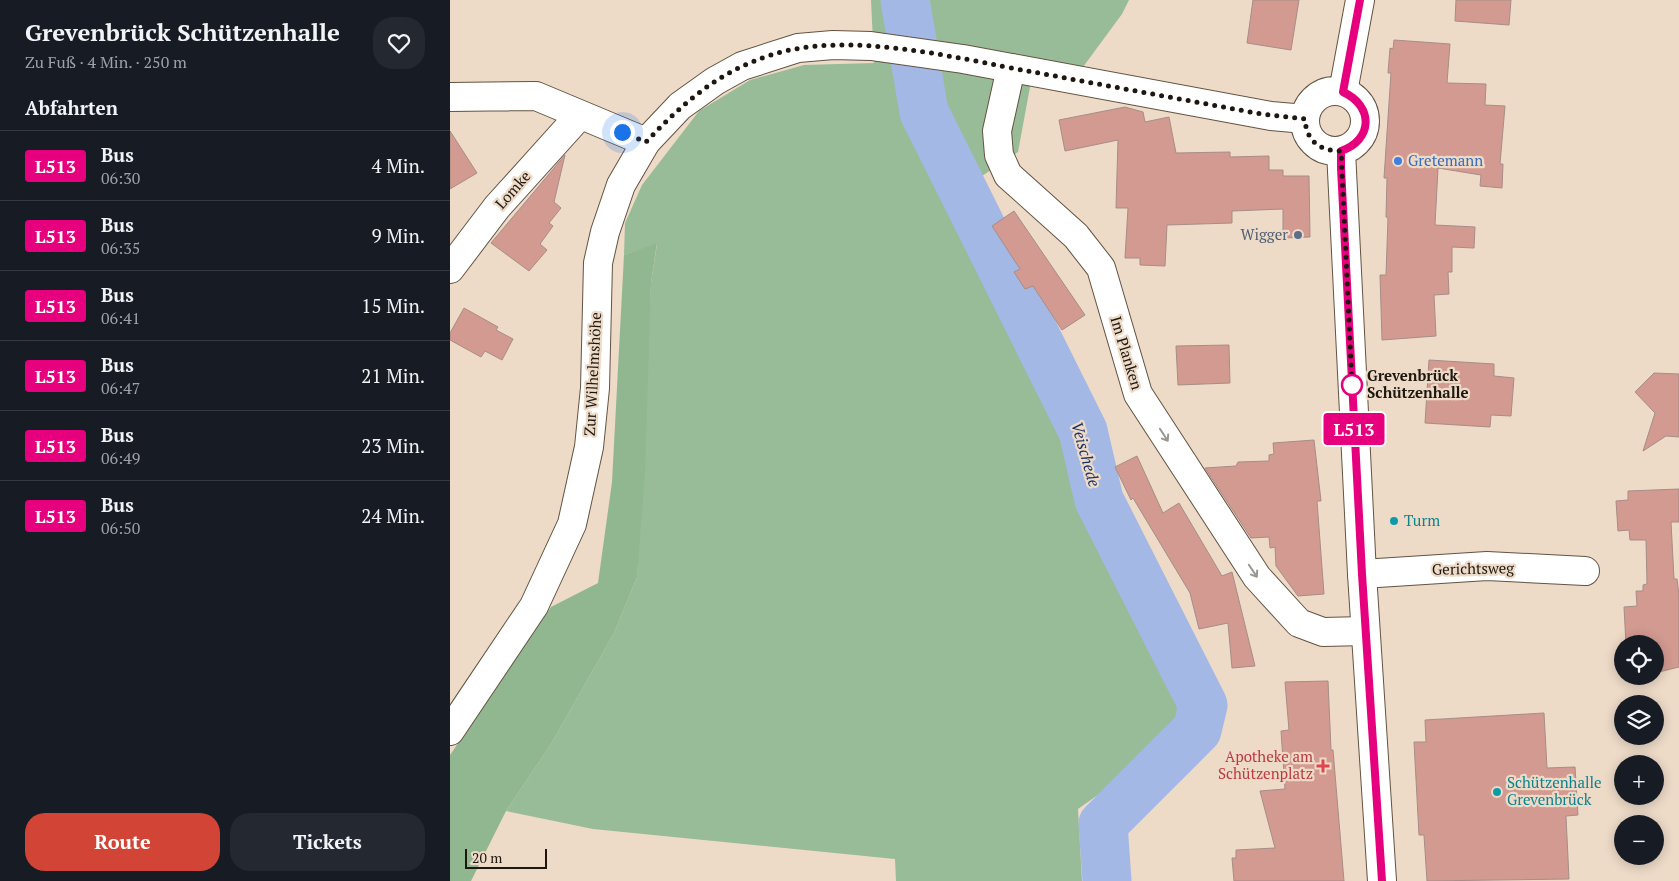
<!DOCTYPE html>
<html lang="de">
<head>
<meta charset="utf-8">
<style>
  body { margin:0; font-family:"PT Serif",serif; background:#242831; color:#f1f3f6; height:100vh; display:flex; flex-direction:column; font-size:19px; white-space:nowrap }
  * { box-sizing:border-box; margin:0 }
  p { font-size:16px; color:#9ea1a6 }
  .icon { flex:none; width:28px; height:28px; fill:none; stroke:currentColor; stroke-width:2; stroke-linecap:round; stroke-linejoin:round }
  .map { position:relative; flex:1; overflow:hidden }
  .details { display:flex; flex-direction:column; background:#171b24; width:450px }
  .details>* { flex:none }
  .badge { padding:0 10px; border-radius:4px; font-size:18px; line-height:32px }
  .fabs { position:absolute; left:1164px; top:635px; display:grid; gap:10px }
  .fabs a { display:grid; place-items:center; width:50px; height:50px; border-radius:50%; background:#171b24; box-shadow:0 2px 12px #0003; font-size:25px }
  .scale { position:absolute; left:15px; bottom:12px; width:82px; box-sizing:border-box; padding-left:5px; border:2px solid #1d1710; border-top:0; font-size:14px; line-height:18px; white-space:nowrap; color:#1d1710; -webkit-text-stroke:4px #eddac7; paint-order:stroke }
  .you { position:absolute; width:25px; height:25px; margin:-12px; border:4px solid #fff; border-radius:50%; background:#1a73e8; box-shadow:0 0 0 8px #1a73e833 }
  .map>.badge { position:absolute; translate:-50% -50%; box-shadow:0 0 0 2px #fff }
  h2 { padding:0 25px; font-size:19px; line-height:45px }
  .round { display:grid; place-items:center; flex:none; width:52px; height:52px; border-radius:20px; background:#242831 }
  .headline { display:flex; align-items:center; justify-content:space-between; height:85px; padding:0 25px }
  h1 { font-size:24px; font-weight:700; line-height:38px }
  .primary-button { display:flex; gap:10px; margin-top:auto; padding:10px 25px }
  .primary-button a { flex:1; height:58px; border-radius:20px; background:#d24536; color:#fff; font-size:20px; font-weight:700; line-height:58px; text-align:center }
  .primary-button a+a { background:#242831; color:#f1f3f6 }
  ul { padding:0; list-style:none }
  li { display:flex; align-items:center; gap:15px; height:70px; padding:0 25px; border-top:1px solid #363941 }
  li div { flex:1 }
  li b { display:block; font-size:19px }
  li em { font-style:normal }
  li .badge { min-width:55px; font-weight:700; text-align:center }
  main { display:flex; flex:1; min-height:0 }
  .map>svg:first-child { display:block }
</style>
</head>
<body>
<main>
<section class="details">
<div class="headline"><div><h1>Grevenbrück Schützenhalle</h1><p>Zu Fuß · 4 Min. · 250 m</p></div><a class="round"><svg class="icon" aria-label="heart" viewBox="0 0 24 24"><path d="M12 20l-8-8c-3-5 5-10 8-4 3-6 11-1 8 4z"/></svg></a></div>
<h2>Abfahrten</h2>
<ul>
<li><span class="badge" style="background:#e6007e;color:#fff">L513</span><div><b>Bus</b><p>06:30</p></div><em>4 Min.</em></li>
<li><span class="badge" style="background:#e6007e;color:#fff">L513</span><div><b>Bus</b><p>06:35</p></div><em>9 Min.</em></li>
<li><span class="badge" style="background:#e6007e;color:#fff">L513</span><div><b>Bus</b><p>06:41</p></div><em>15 Min.</em></li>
<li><span class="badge" style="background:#e6007e;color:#fff">L513</span><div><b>Bus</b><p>06:47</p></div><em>21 Min.</em></li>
<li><span class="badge" style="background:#e6007e;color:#fff">L513</span><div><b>Bus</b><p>06:49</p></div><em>23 Min.</em></li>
<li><span class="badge" style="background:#e6007e;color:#fff">L513</span><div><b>Bus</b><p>06:50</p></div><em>24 Min.</em></li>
</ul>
<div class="primary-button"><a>Route</a><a>Tickets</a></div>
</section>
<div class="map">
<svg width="1229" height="881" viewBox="0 0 1229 881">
  <rect width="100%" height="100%" fill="#eddac7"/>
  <path fill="#98bc97" d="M421,0h258l-7,14 -39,53 -48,-7 -17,92 -66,44 266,514 -140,99 4,72h-186l-1,-22 -302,-30 -87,-18 45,-67 63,-111 23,-56 14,-294 6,-39 -33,11 1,-32 17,-38 57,-74 51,-31 54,-15 70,-2z"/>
  <path fill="#91b790" d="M207,243l-6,40 -6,191 -8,103 -23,56 -63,111 -45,67 -35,70h-21v-126l101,-148 47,-24 14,-101 12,-227z"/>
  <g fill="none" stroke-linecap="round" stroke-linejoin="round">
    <path stroke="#a3b8e5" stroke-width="49" d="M455,0l19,112 159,319 16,69 104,205 -6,25 -94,94 4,57"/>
  </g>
  <path fill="#d29a90" stroke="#a78d88" d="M803,0h46l-8,50 -44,-7z
    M1006,0h55l-2,25 -54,-4z
    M944,40l56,4 -3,39 39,1 -1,21 20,1 -5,58h3l-1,24 -22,-2 1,-11 -43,-7 -3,57 40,2 -1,21 -22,-1v25h-4l1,22 -15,1 2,41 -54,4 -2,-65h6l2,-57 -2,-1 1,-39h-3l7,-105h-3l2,-25 3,1z
    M675,107l18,5 2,10 24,-5 7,36 54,-1v5l39,-1v14h14v6h26l1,61 -27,1v-29l-51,2v12l-65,2 -2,41 -25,-1v-7h-15l3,-50h-12l2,-68 -53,11 -6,-31z
    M0,131l27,42 -27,16z
    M115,155l-11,47 7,6 -12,15 4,3 -13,18 7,6 -18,21 -38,-28z
    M564,211l71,104 -23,15 -29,-44 -8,3 -11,-17 6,-3 -28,-43z
    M14,308l34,19 -2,3 17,9 -11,21 -17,-9 -4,6 -31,-17v-7z
    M779,345l1,38 -52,2 -2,-39z
    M979,360l65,4v12l20,2 -3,38 -20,-1 -1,12 -65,-4z
    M1204,373l25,1v63l-13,-1 -23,15 12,-38 -20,-21z
    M864,440l7,61h-4l7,93 -26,2 -22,-30 -1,-19 -5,1 -1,-11 -18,1 -46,-70 31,-2 2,-4 31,-1v-6l5,-1 -1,-11z
    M687,456l26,57 16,-10 43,73 10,-4 23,94 -23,2 -4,-45 -29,6 -9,-36 -57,-95 -2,2 -16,-33z
    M1229,489v33h-8l3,57h3l2,16v72l-24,6v-29h-29l-2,-37 13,-1 -1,-15h7v-6l4,-1 -1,-44h-16l-1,-10 -11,1 -2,-30 12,-1v-9z
    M878,681l3,69h2l11,131h-110l-2,-23h4v-8l39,-2 -15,-57 25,-2 -4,-58 8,-1 -4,-48z
    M1094,713l3,55 28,-1 3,48 -12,1 3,63 -142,2 -3,-46h-5l-5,-93h12l-1,-22z"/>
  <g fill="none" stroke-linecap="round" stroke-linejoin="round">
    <g stroke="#635342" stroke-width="30">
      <path id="street" d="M561,68l-14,63 2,24 9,20 68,61 25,32 37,126 119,183 42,46 24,9 42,-1
        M0,97l86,-1 110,46
        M0,269l47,-62 83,-92
        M912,574l125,-8 98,5"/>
    </g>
    <g stroke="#635342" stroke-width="30">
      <path id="secondary" d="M0,731l84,-125 38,-82 17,-77 6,-59 3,-125 7,-31 16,-47 25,-43 34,-36 35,-25 27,-15 56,-18 35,-3 38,1 92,13 308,57 34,3"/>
    </g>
    <g stroke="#635342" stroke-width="30">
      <path id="primary" d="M855 121a30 30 0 1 1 60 0a30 30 0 1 1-60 0Z
        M893,92l17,-92
        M891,151l21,423 20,307"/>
    </g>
    <use href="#street" stroke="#fff" stroke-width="28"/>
    <use href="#secondary" stroke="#fff" stroke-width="28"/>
    <use href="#primary" stroke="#fff" stroke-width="28"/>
  </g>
  <defs><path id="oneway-shaft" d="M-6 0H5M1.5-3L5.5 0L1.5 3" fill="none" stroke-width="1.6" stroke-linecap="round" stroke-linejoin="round" transform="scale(1.25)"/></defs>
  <g stroke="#999793">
    <use href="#oneway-shaft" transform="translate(714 435) rotate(57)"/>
    <use href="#oneway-shaft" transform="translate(803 571) rotate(56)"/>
  </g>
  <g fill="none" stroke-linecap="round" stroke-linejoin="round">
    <g stroke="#fff" stroke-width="11">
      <path id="line" d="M910,0l-17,92c31,14 30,48 -2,59v17l21,406 20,307"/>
    </g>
    <use href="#line" stroke="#e6007e" stroke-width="8"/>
    <path stroke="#1d1710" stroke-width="5" stroke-dasharray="0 9" d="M172,132l24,10c38,-40 72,-70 125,-87 77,-25 184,3 262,17 76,14 152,28 228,42l44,5c1,22 15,32 36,32l11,234"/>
  </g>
  <circle fill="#3f7fe0" stroke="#eddac7" stroke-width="2" cx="948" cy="161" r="5"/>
  <circle fill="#5c6f8a" stroke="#eddac7" stroke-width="2" cx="848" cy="235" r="5"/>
  <circle fill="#fff" stroke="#e6007e" stroke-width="2.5" cx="902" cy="385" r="10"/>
  <g fill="#0f9aa8" stroke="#eddac7" stroke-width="2">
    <circle cx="944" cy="521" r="5"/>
    <circle cx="1047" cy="792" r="5"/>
  </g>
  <path fill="#e0444e" stroke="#eddac7" stroke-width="2" d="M870.5 758.5h5v5h5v5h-5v5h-5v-5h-5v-5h5z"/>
  <g text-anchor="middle" stroke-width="4.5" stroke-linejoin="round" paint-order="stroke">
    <g font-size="15" fill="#366cbe" stroke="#eddac7" text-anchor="start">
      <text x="958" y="166">Gretemann</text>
    </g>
    <g font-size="15" fill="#1d1710" stroke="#eddac7">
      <text transform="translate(63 190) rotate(-49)" y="5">Lomke</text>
      <text transform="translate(676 353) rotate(73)" y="5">Im Planken</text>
      <text transform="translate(143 374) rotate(-87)" y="5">Zur Wilhelmshöhe</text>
      <text transform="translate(1023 569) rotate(-1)" y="5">Gerichtsweg</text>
    </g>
    <g font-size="15" fill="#4e5e75" stroke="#eddac7" text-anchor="end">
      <text x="838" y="240">Wigger</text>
    </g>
    <g font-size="15" font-weight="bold" fill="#1d1710" stroke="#eddac7" text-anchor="start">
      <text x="917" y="381">Grevenbrück<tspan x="917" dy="17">Schützenhalle</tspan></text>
    </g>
    <g font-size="15" fill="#0d838f" stroke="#eddac7" text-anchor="start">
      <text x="954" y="526">Turm</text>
      <text x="1057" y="788">Schützenhalle<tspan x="1057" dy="17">Grevenbrück</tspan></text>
    </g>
    <g font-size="15" fill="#be3a42" stroke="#eddac7" text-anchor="end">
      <text x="863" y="762">Apotheke am<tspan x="863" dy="17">Schützenplatz</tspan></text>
    </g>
    <g font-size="16" font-style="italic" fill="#1b3167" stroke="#eddac7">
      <text transform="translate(636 454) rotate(74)" y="6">Veischede</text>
    </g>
  </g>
</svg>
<div class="fabs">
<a><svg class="icon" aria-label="locate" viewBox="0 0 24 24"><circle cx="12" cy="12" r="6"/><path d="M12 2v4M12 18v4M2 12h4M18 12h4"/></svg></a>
<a><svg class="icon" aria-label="layers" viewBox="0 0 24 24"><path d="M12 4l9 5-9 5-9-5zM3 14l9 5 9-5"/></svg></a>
<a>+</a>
<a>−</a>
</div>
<div class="scale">20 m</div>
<div class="you" style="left:172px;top:132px"></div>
<b class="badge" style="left:904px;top:429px;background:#e6007e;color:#fff">L513</b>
</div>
</main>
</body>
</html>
